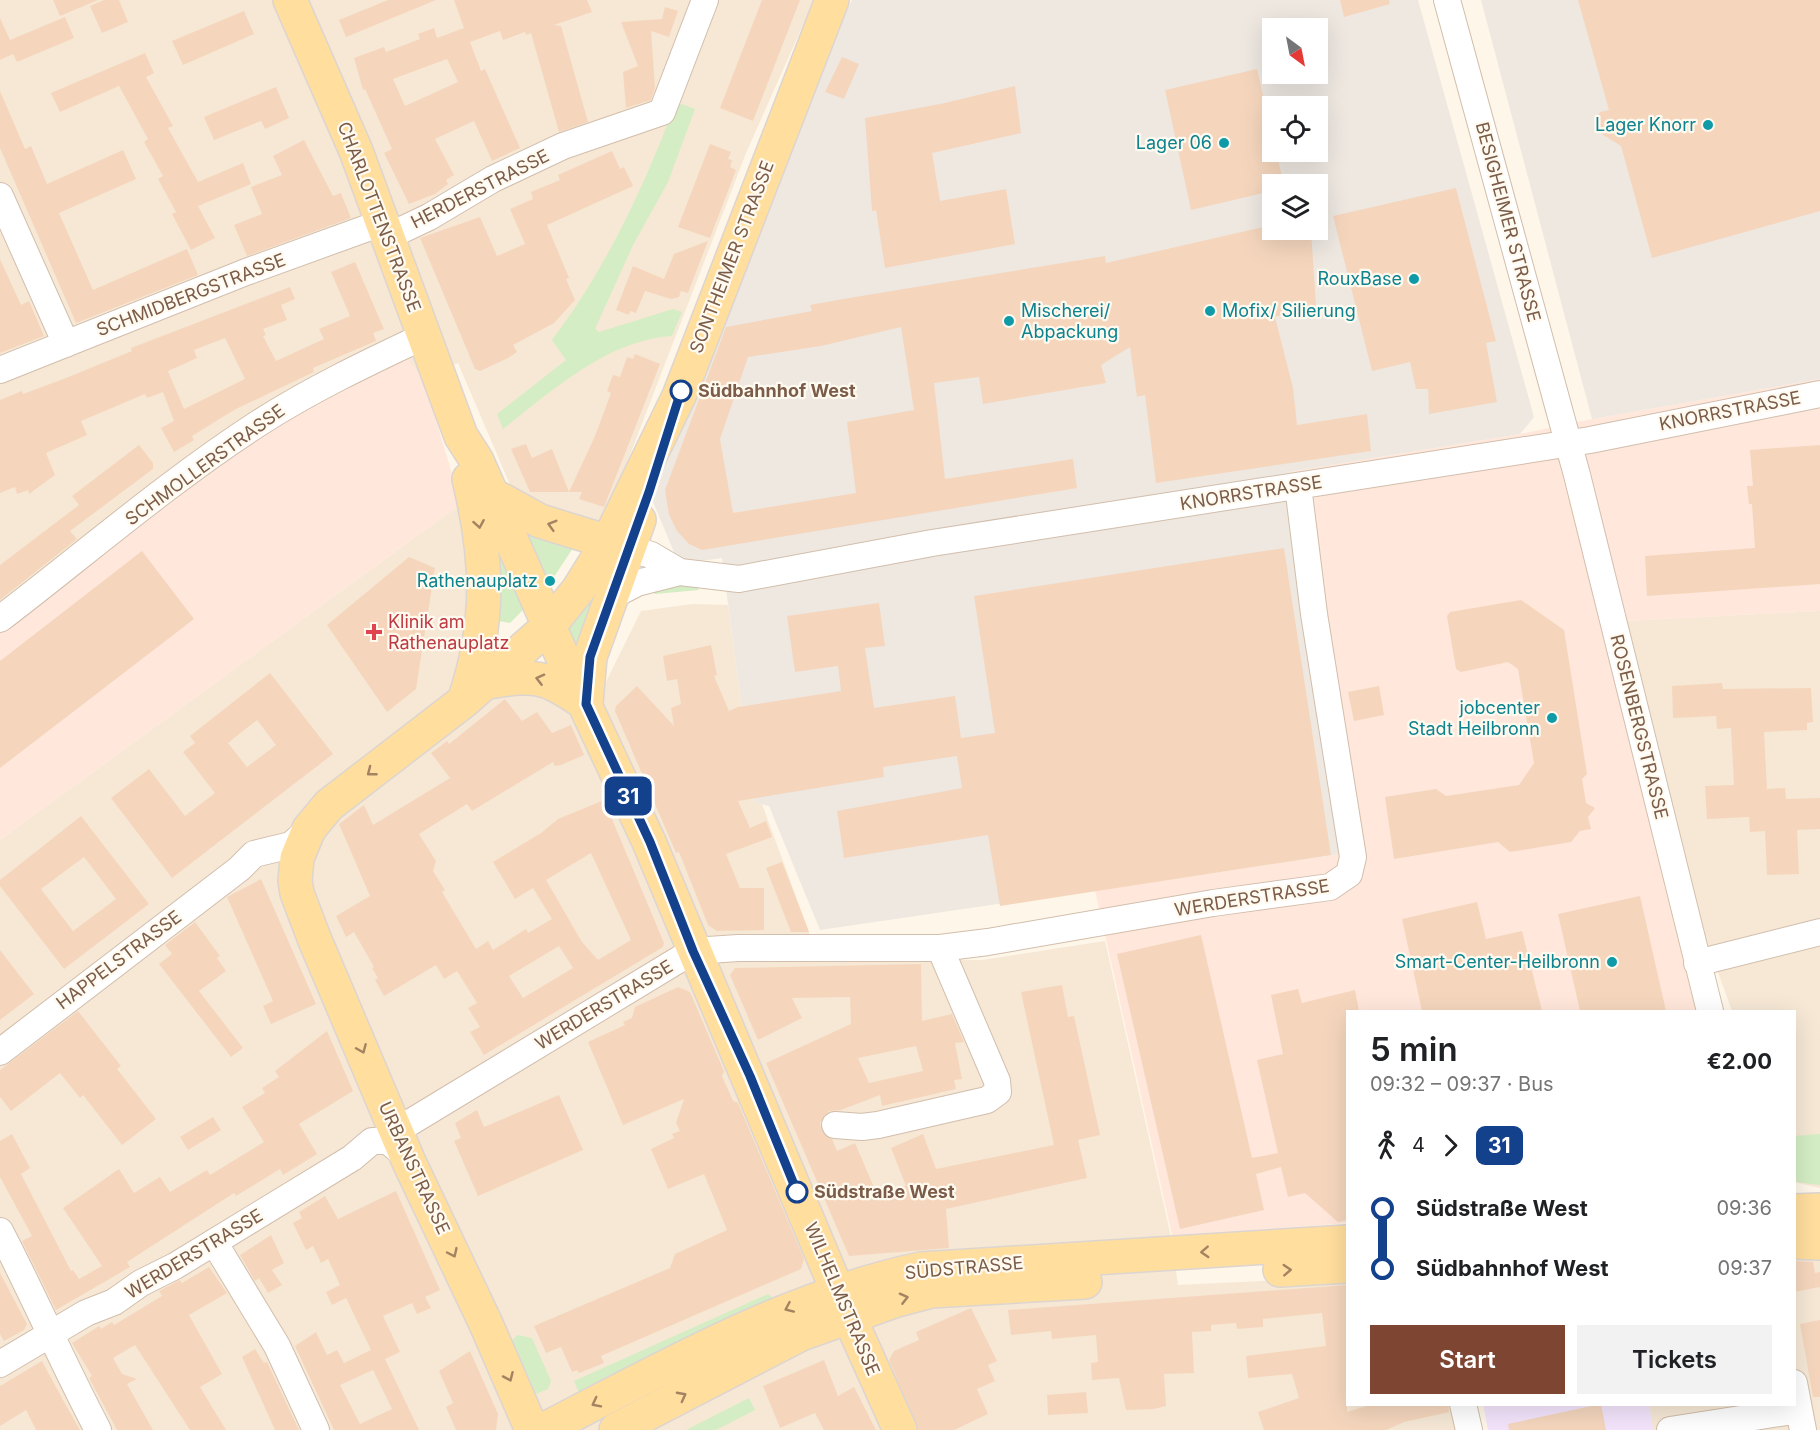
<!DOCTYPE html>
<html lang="en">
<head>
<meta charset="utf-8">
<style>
  body { margin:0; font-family:Inter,sans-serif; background:#f2f2f2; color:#202124; height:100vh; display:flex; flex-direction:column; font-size:22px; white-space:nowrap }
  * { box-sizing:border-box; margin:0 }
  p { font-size:20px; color:#757577 }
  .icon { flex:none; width:33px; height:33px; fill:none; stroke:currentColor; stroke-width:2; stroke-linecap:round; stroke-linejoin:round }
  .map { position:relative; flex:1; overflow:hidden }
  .panel { position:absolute; left:1346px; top:1010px; width:450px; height:396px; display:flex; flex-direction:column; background:#fff; border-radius:0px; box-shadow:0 6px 24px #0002 }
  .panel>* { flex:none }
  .badge { padding:0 12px; border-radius:9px; font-size:21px; line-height:39px }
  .needle { width:39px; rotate:148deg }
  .controls { position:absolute; left:1262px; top:18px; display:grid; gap:12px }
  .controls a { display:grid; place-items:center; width:66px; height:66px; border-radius:0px; background:#fff; box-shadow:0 6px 24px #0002; font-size:30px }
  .map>.badge { position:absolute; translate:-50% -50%; box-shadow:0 0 0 3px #fff }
  .legs { display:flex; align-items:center; gap:9px; height:66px; padding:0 24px; font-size:20px }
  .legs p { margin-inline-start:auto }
  .headline { display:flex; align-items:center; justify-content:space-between; height:102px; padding:0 24px }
  h1 { font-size:33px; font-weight:600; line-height:45px }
  .primary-button { display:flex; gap:12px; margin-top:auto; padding:12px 24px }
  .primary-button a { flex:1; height:69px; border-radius:0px; background:#7e4533; color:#fff; font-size:24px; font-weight:600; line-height:69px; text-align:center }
  .primary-button a+a { background:#f2f2f2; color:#202124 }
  ul { padding:0 24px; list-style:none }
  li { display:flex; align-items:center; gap:21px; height:60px; font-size:22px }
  li i { display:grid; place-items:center; width:9px; height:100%; margin:0 8px; background:currentColor }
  li i::after { content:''; width:15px; height:15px; margin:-8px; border:4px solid; border-radius:50%; background:#fff }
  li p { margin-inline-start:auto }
  li:first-child i { background:linear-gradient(#0000 50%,currentColor 0) }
  li:last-child i { background:linear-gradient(currentColor 50%,#0000 0) }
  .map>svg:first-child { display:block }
</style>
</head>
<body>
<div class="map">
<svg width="1820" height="1430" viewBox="0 0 1820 1430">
  <rect width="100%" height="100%" fill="#fef6e8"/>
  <path fill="#f6e8d5" d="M0,0h814l-68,153 -123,320 -24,49 -56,-18 -32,-17 -53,-124 -35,14 -18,-19 -294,188 -111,87z
    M461,504l14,73 -17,99 -17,25 -12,45 77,-56 98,-4 37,-75 51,-7 36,1 26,197 8,2 47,128 1,27 172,1 123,-19 66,296 7,48 169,-8v127h103l6,26h-1456v-590z
    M1820,611v577l-26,-6v-171h-62l-49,-136 -62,-254z
    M1794,1259l26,1v170h-167l-4,-26h145z"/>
  <path fill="#ffe7db" d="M405,358l18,19 38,127 -461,336v-207l238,-181 56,-37z
    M1820,379v232l-198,10 75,390h-350v212l-174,16 -78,-349 259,-38 -65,-380 231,-38 72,-15z"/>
  <path fill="#eee8e1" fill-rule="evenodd" d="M852,0h566l116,417 -14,17 -231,38 65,380 -534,78 -51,-124 -15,-4 -32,-244 -43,6 -31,-74 75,-213zM1272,28h45v46h-45zM1272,106h45v46h-45zM1272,184h45v46h-45z
    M1481,0h339v379l-228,40z"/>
  <path fill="#f3e4fb" d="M1483,1404h166l4,26h-165z"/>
  <path fill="#d4edc4" d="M676,102l19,7 -27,73 -35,63 -38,84 4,3 74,-23 9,3 -10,24c-63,3 -122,56 -169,93l-6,-15 69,-54 -14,-20c55,-73 92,-153 124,-238z
    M484,493l46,110 -20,20 -17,-3z
    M515,515l62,27 -31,47z
    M604,570l-19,77 -11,1 -11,-24z
    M665,583l32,4 2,3 -44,4 -5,-8z
    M1820,1134v51l-24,-3 -2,-46z
    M768,1294l9,7 -195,99 -8,-19z
    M517,1335l15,3 19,43 -3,8 -12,5 -24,-53z
    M749,1398l6,12 -39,20h-30z"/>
  <path fill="#f5d6bd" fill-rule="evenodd" d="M53,0h45l-38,16z
    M104,0h15l9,22 -26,11 -12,-27z
    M388,0h48l-90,37 -7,-17z
    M454,0h133l5,12 -38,13 7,1 27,96 -29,10 -28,-99 -5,2 -1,-3 -22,8 -3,-9 -30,11 11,29 4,-2 35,79 -28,13 -18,-40 -39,18 19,36 -8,5 2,4 -13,10 -26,10 -25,-51 8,-4 -27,-60 -2,1 -9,-32 30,-11 2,5 34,-13 -2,-5 16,-6 3,10 27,-10zM447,59l11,23 -53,24 -12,-27z
    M762,0h38l-47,121 -33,-13z
    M1340,0h49l1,4 -46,13z
    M1578,0h242v211l-168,47 -31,-112 -24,-15 -2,-12 5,-7 9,-2z
    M665,7l13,4 -9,26 -18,-6 4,57 -4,12 -25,8 -3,-36 15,-6 -17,-44 41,-3z
    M244,11l10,23 -71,31 -11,-24z
    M65,17l9,21 -57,24 -4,-8 -13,6v-42l10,22z
    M145,53l9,20 -8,4 27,49 -5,2 30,54 45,-19 8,21 -53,22 17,32 -24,12 -19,-36 4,-2 -18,-33 5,-3 -19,-34 4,-3 -29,-53 -59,26 -9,-19z
    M842,57l17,7 -15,35 -19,-7z
    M1257,69l15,65v18h4l8,32h-12v7l-81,19 -26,-120z
    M1015,86l6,47 -89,20 8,48 66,-12 9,55 -130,24 -9,-58 -4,1 -7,-93 80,-15z
    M276,87l13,31 -24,11 -4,-8 -47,19 -10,-23z
    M0,91l25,58 6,-3 16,38 76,-34 13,29 -77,34 34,77 94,-41 11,26 -122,48 -76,-175z
    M304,140l29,56 8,-3 10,25 -104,38 -13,-31 28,-11 -11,-27 31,-12 -9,-19z
    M710,144l21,8 -3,7 4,1 -2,7 6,3 -26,68 -32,-11z
    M612,151l8,18 4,-2 9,19 -86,39 22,53 -3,1 9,21 -21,23 -41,22 4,7 -9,6 -28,13 -5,-2 -55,-131 60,-21 17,39 28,-12 -15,-35 23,-10 -2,-7 29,-12 -2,-5z
    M1456,188l40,153 -10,2 11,59 -68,12 -1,-25h-12l-6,-27 -38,9 -39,-155z
    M1272,225v5h39l5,75 -41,12 18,71 4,37 70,-11 4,37 -215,32 -11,-88 -8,2 -7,-50 -29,18 5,18 -123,21 -4,-27 -45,6 11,96 128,-20 4,29 -375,62 -13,-6 -12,-13 -8,-16 -4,-25 61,-163 86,-16 -2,-6 39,-7 256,-42 1,7zM901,327l13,83 -67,12 9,71 -123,20 -13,-74 28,-82 73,-11z
    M708,241l-20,52 -7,-2 -2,6 -8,2 -26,-8 -9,22 -6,-2 -1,4 -13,-5 17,-44 31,13 10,-25z
    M0,259l21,46 8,-4 15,35 -44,17z
    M355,262l29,67 -11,4 3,8 -63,27 1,4 -80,38 -42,26 2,4 -20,12 -13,-24 13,-7 -11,-29 -16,6 -2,-4 -64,27 6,14 -41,18 9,22 -26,19 -1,-4 -11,4 -2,-7 -15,6v-93l22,-9 1,3 43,-16 66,-27 -1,-3 159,-61 5,12 -14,6 6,15 -24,9 3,6 -3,1 13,25 48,-22 -5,-10 31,-13 -19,-44zM225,338l20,41 -61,30 -16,-38 29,-13 -3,-8z
    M635,354l25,10 -56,143 -25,-8 3,-7h-52l-19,-43 15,-5 6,14 20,-9 17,43 26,-56 16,-43 -4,-2 6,-16 7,2 7,-20 6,2z
    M139,445l14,18v6l-83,62 7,8 -77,61v-35l79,-60 -7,-9z
    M1820,445v139l-173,12 -2,-40 110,-8 -3,-44h-3l-2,-18h6l-3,-36z
    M1284,548l47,307 -331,51 -12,-71 -144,23 -7,-47 125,-23 -5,-32 -74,11 1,10 -146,24 12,27 16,-7 6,16 -46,17 14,34h24v42l-47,1 -9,-6 -29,-73 -3,1 -61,-142 1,-5 21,-20 37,40 -3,-18 10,-4 -4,-25 -10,2 -4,-25 48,-11 6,30 -3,1 15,35 9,-4 103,-16 -3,-25 -43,6 -8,-56 92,-13 6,43 -20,2 9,60 81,-12 6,42 34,-5 -21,-137z
    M142,551l52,68 -194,149v-107z
    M409,557l26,11 -19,121 -29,23 -60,-87z
    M1521,600l43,30 23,144 -5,5 4,24 9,5 -7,9 3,12 -11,2 -9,11 -61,10 -12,-10 -104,17 -9,-62 51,-8 10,7 73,-11 15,-22 -16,-94 -10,-7 -47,10 -5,-3 -9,-53 3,-4z
    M270,673l63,81 -161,124 -61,-80 38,-29 36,47 30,-23 -32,-41 12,-9 -5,-7zM257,720l19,25 -29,22 -19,-24z
    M1722,683l1,6 88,-1 2,34 -6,1v7l-43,2 3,57 18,-1 1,11 34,-1v31l-23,1 2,44 -32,1 -2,-44 -15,1 -1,-15 -42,2 -2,-33 29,-1 -3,-57 -14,1 -1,-13 -43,2 -1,-32z
    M1379,686l5,29 -30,6 -6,-29z
    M505,699l17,22 15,-9 15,21 19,-8 13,30 -23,10 -6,1 -2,-4 -81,49 -5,-7 -48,30 17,27 -3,10 12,19 -3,2 34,57 12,-8 5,9 33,-21 2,4 24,-14 -19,-31 -18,11 -22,-37 48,-29 17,-14 46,-19 60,143 -1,4 -179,108 -14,-23 10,-5 -12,-19 9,-5 -20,-32 -13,8 -8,-14 -52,31 -9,-16 3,-2 -6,-10 2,-1 -20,-35 -8,5 -10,-21 34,-20 -31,-72 25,-19 9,20 77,-47 -19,-25 16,-12 2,3zM591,853l40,87 -33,20 -16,-18 -36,-62zM559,946l14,22 -50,30 -14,-22z
    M81,816l68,88 -85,65 -64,-83v-6zM84,857l32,42 -43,32 -32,-42z
    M782,862l12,31 15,39h-18l-25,-64z
    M261,879l55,125 -45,20 -8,-18 10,-5 -46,-104z
    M1640,896l26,115h-86l-22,-97z
    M1477,902l9,37 36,-8 20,80h-120l-20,-92z
    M195,922l25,34 -3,2 9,13 -27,20 44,57 -12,9 -72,-93 13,-10 -7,-9z
    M1201,935l51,223 26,-5 -21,-93 26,-6 -12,-59 27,-6 4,14 53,-13 4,21h-12v209l-9,2 -33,-29 -17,4 -7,-30 -25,7 8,36 -84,19 -63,-275z
    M0,950l34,44 -34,26z
    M921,964l1,57 30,-7 12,28 -9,1 7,36 -8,1 2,9 -74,17 -2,-11 -39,15 -12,1 -9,12 2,9 10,7 5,12 18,-8 21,49 30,-6 -15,-38 32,-14 13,35 118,-24 -33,-153 41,-7 6,32 6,-1 26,119 -22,5 9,38 -141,31 3,39 -100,8 -83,-193 85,-39 -1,-27 -58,1 10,20 -44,22 -28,-65 5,-7zM916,1046l7,25 -54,12 -11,-25z
    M678,987l12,5 34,79 -2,5 11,25 5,2 66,156 -3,10 -200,87 3,7 -25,10 -2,-3 -5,2 -11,-25 -15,6 -12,-27 136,-58 5,-14 52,-24 -23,-56 -36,15 -17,-40 23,-11 -2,-4 8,-3 -4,-8 8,-24 -61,26 -35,-83 37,-17 -2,-3 9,-4 3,-11z
    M78,1011l43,55 -4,3 39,50 -34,26 -39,-50 -3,3 -20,-25 -49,38 -11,-14v-27z
    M327,1031l26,60 -54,33 18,30 -34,21 -3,-6 -44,27 -2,-3 -107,69 3,5 -74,43 -34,-69 10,-5 -32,-59v-36l12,-7 18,34 -9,6 50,97 2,-1 6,9 23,-13 -39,-58 56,-39 15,24 26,-16 10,15 37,-22 3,5 54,-33 -22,-35 23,-14 -3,-5 17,-11 -4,-6z
    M559,1095l24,55 -105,46 -24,-55 7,-3 -6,-15 22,-13 7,17z
    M213,1117l8,13 -33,20 -8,-13z
    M396,1191l44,99 -15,7 6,11 -14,6 -5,-11 -29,13 17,36 -15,7 34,71h-85l-39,-84 21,-14 11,23 10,-5 7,13 27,-13 -25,-52 -14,7 -6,-13 14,-7 -12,-26 -7,4 -8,-17 -7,4 -13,-27 9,-5 -3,-6 26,-16 13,23zM373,1370l19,39 -32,15 -20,-39z
    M271,1235l13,28 -12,7 10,15 -14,8 -9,-15 -4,3 -15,-26z
    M1794,1261l19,1 2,11 5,-1v15l-26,5z
    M209,1267l18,26 -38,22 33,59 -22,13 26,43h-36l-55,-85 -22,13 9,16 15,5 -10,5 26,46h-36l-28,-52 3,-2 -20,-33 27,-17 2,3 11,-7 2,3 48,-29 -3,-5 21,-11 2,3z
    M0,1273l27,51 -3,6 -20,11 -4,-7z
    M1347,1285v127l26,-8h75l1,8 -45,10 -18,8h-122l-6,-18 41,-14 -7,-24 -44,4 -2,-22 80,-10 -4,-33 -59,6v8l-26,2 -1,-6 -25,2v6l-19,1 2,41 -30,1 2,32 -12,3 -28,1 -7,-32 -27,2 -1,-17 7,-1 -2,-27 -44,4 -1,-8 -40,4 -3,-25z
    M971,1308l26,53 -9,4 7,16 -18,8 11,25 -34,16h-36l-29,-70 5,-9 25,-11 -3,-8z
    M1820,1320v77h-7l-13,-73z
    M255,1349l9,14 3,-1 32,68h-24l-33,-73z
    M470,1351l28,63 -2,16h-40l-10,-23 7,-4 -14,-32z
    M824,1360l14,36 16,-9 22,43h-52l-9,-17 -35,15 -17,-42z
    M42,1361l21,39 17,30h-44l-10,-20 -26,16v-40z
    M1086,1392l2,21 -40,2 -1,-20z
    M1601,1404l5,26h-97l-1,-6z"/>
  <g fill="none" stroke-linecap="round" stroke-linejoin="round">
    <g stroke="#d2beac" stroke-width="28">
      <path id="minor" d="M1447,0l130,475 133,536
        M0,196l66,148
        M389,236l40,-19 64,-38 70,-33 99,-34 43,-112
        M0,370l246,-98 138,-50
        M613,543l38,12 29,17 59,7 193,-36 658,-103 230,-46
        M610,597l27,-14 43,-11
        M0,619c85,-65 168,-137 259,-196 53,-34 108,-60 165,-87
        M1697,963l123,-31
        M0,1052l239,-183 15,-15 37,-9 18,-16
        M835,1125l27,2 16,-2 109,-25 11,-8 -1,-11 -57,-133
        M396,1131l297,-180 45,-3h202l48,-6 225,-39 117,-16 19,-13 4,-17 -39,-243 -16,-128
        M0,1231c34,65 63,133 98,199
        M214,1242l63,104 39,84
        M0,1364l86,-51 28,-11 27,-19 34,-17 177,-108 20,-17h16l19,16
        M1794,1383l9,47
        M1463,1404l6,26
        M1670,1430l129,-20"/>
    </g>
    <g stroke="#ddd5d0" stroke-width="36">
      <path id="major" d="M290,0l66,151 105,285 16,25 86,197 86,184 188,448 63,140
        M491,494l49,27 68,21
        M488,682c49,-8 57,-6 98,22
        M464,701c27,-78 24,-143 5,-222
        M586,703l4,-46 49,-137
        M1794,1211l26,-1
        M1794,1242l26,1
        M1280,1270l67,-4
        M532,1430l-46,-106 -77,-162 -95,-224 -17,-45 -2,-12 2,-23 12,-29 20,-24 135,-104 85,-75 29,-36 30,-48 71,-146 153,-396
        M543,1430c123,-63 242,-132 378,-161l426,-27
        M616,1430l185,-96 96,-34 34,-9 154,-9"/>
    </g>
    <use href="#minor" stroke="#fff" stroke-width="26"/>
    <use href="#major" stroke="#ffde9e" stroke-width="33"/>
  </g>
  <defs><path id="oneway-chevron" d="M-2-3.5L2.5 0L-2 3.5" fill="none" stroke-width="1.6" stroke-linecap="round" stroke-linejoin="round" transform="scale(1.5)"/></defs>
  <g stroke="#a38362">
    <use href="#oneway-chevron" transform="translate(479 524) rotate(80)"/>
    <use href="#oneway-chevron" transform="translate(552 525) rotate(-164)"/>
    <use href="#oneway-chevron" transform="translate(540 679) rotate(-166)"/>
    <use href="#oneway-chevron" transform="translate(371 772) rotate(142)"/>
    <use href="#oneway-chevron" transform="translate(362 1049) rotate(67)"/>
    <use href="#oneway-chevron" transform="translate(1205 1252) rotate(177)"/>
    <use href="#oneway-chevron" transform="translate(453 1253) rotate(65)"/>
    <use href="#oneway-chevron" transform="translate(1287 1270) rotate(-3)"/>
    <use href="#oneway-chevron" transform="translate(904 1298) rotate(-14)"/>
    <use href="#oneway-chevron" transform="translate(789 1308) rotate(156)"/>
    <use href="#oneway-chevron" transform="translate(509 1377) rotate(66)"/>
    <use href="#oneway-chevron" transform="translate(682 1396) rotate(-28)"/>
    <use href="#oneway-chevron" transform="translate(596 1403) rotate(153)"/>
  </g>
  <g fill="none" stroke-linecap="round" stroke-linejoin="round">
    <g stroke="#fff" stroke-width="14">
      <path id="line-1" d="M681,391l-32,101 -59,165 -4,47 64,138 43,109 57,125 47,116"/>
    </g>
    <use href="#line-1" stroke="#14418b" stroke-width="9"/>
  </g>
  <g fill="#0f9aa8" stroke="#fffaf0" stroke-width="2">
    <circle cx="1708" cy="125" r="6"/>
    <circle cx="1224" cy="143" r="6"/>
    <circle cx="1414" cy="279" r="6"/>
    <circle cx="1210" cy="311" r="6"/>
    <circle cx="1009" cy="321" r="6"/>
    <circle cx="550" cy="581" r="6"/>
    <circle cx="1552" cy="718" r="6"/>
    <circle cx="1612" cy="962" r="6"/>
  </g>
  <g fill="#fff" stroke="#14418b" stroke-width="3">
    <circle cx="681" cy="391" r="10"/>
    <circle cx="797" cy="1192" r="10"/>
  </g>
  <path fill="#e0444e" stroke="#fffaf0" stroke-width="2" d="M371 623h6v6h6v6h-6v6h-6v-6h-6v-6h6z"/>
  <g text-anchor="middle" stroke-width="4.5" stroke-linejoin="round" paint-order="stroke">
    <g font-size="18" fill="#0d838f" stroke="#fffaf0" text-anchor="end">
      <text x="1696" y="131">Lager Knorr</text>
      <text x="1212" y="149">Lager 06</text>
      <text x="1402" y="285">RouxBase</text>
      <text x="1021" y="317" text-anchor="start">Mischerei/<tspan x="1021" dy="21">Abpackung</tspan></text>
      <text x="1222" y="317" text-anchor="start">Mofix/ Silierung</text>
      <text x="538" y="587">Rathenauplatz</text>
      <text x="1540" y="714">jobcenter<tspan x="1540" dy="21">Stadt Heilbronn</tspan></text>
      <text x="1600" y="968">Smart-Center-Heilbronn</text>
    </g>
    <g font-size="18" fill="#7b5c49" stroke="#fffaf0">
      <text transform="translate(480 189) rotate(-27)" y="6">HERDERSTRASSE</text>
      <text transform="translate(379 217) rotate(69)" y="6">CHARLOTTENSTRASSE</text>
      <text transform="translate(1508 222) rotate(75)" y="6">BESIGHEIMER STRASSE</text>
      <text transform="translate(732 257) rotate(-69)" y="6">SONTHEIMER STRASSE</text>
      <text transform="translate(191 295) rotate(-21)" y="6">SCHMIDBERGSTRASSE</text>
      <text transform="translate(1730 411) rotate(-11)" y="6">KNORRSTRASSE</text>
      <text transform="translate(205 465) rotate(-36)" y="6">SCHMOLLERSTRASSE</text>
      <text transform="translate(1251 493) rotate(-9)" y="6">KNORRSTRASSE</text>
      <text transform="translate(1639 727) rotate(76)" y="6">ROSENBERGSTRASSE</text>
      <text transform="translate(1252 898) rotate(-9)" y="6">WERDERSTRASSE</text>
      <text transform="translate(119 960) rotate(-37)" y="6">HAPPELSTRASSE</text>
      <text transform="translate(604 1005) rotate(-31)" y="6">WERDERSTRASSE</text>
      <text transform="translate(414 1168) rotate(65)" y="6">URBANSTRASSE</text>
      <text transform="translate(194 1254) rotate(-31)" y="6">WERDERSTRASSE</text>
      <text transform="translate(964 1268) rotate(-5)" y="6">SÜDSTRASSE</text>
      <text transform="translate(842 1299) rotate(67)" y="6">WILHELMSTRASSE</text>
    </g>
    <g font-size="18" font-weight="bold" fill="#7b5c49" stroke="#fffaf0" text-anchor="start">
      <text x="698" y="397">Südbahnhof West</text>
      <text x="814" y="1198">Südstraße West</text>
    </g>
    <g font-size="18" fill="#be3a42" stroke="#fffaf0" text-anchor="start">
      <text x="388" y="628">Klinik am<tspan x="388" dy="21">Rathenauplatz</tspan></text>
    </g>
  </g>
</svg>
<div class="controls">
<a><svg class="needle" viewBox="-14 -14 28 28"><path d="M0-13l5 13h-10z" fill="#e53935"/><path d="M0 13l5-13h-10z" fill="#757577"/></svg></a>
<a><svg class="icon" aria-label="locate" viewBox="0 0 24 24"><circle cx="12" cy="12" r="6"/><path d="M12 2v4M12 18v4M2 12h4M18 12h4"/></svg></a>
<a><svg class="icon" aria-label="layers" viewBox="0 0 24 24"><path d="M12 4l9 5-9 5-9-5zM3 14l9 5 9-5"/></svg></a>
</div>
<b class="badge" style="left:628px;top:796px;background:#14418b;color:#fff">31</b>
<section class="panel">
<div class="headline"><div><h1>5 min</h1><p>09:32 – 09:37 · Bus</p></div><b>€2.00</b></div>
<div class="legs"><svg class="icon" aria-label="walk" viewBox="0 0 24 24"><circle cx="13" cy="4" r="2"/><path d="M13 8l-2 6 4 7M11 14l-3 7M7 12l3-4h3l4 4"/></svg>4<svg class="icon" aria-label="forward" viewBox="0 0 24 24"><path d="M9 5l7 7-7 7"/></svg><b class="badge" style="background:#14418b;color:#fff">31</b></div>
<ul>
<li><i style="color:#14418b"></i><b>Südstraße West</b><p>09:36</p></li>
<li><i style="color:#14418b"></i><b>Südbahnhof West</b><p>09:37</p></li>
</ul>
<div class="primary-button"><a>Start</a><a>Tickets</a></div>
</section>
</div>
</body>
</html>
